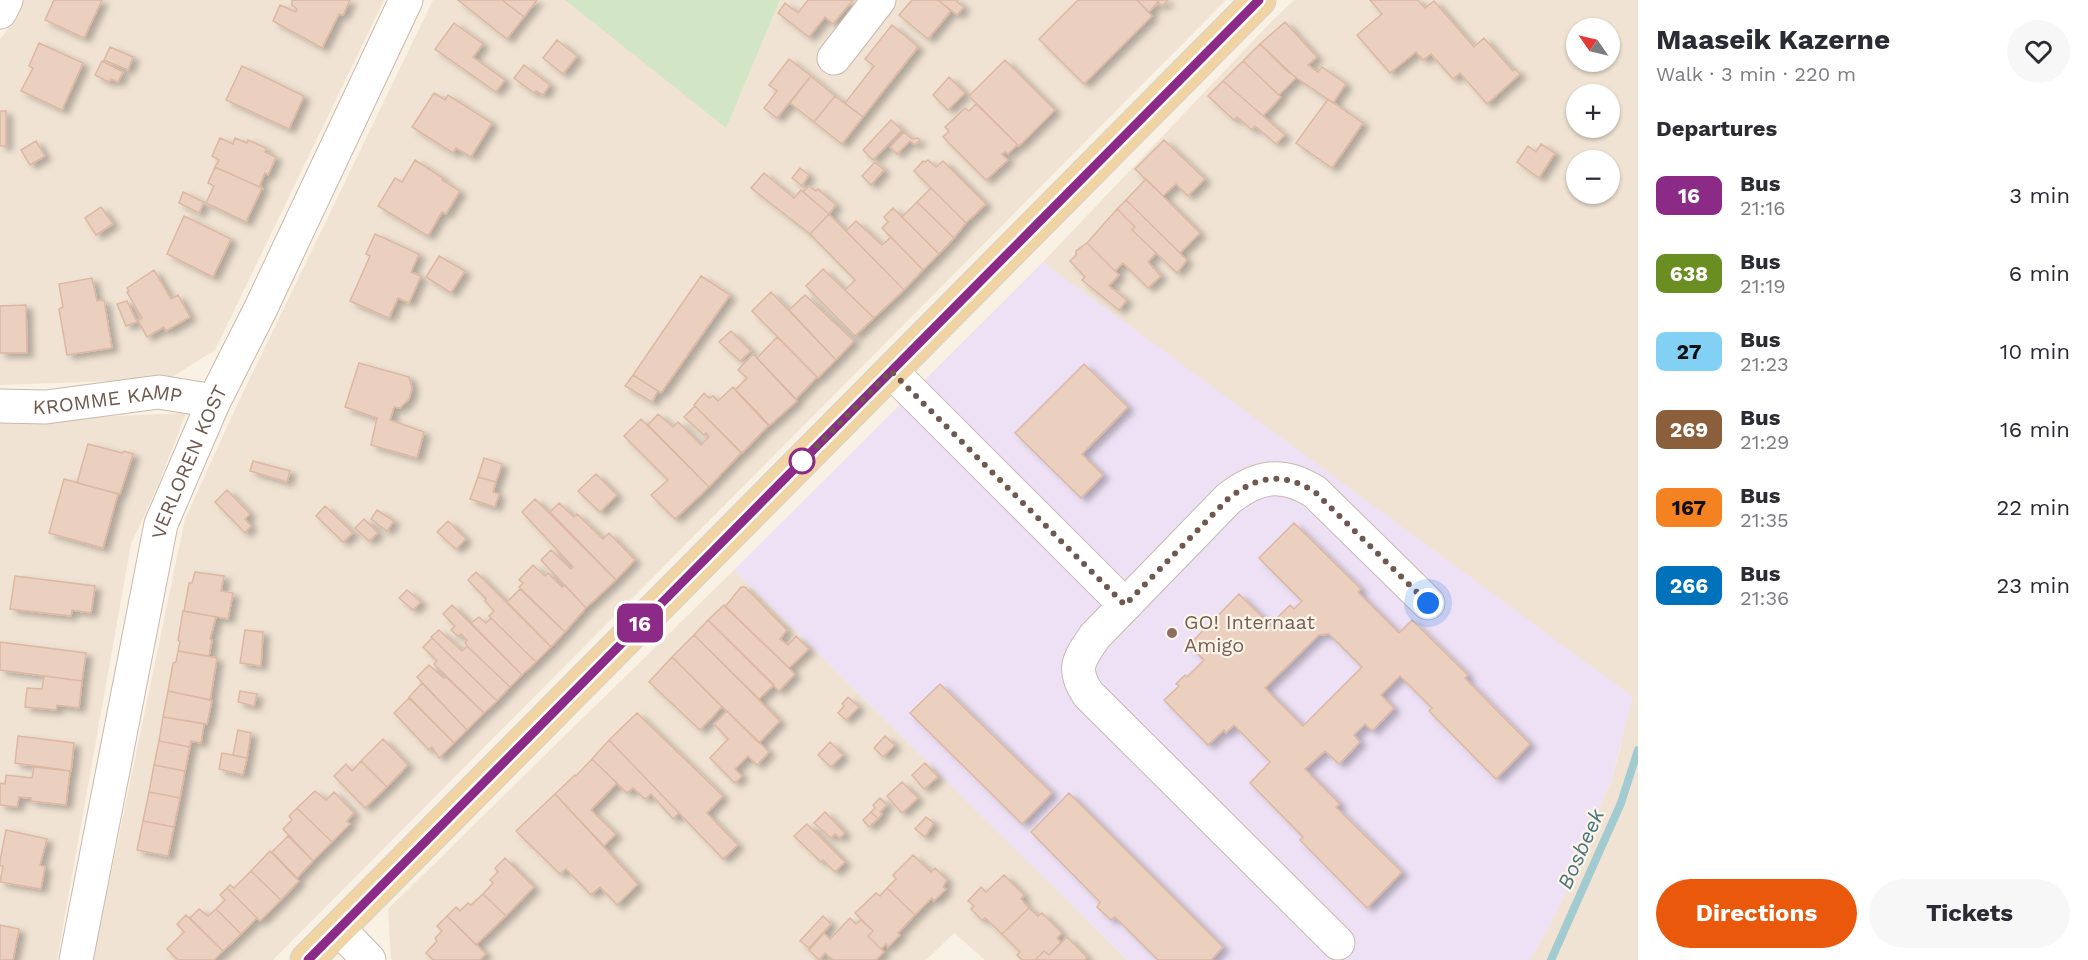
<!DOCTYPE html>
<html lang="en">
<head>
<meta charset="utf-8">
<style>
  body { margin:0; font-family:"Work Sans",sans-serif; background:#f7f7f7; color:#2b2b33; height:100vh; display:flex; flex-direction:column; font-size:22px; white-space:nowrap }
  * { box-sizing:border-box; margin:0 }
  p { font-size:20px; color:#7c7c81 }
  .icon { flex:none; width:33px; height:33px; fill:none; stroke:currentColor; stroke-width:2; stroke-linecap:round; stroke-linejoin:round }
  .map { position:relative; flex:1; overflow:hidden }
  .panel { display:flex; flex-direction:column; background:#fff; width:450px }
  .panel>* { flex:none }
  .badge { padding:0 12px; border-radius:9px; font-size:21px; line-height:39px }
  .needle { width:39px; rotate:304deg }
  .buttons { position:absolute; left:1566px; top:18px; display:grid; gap:12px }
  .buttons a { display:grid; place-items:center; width:54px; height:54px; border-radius:50%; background:#fff; box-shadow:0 2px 4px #0004; font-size:30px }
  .you { position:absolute; width:30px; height:30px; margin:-15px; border:4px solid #fff; border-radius:50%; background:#1a73e8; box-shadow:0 0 0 9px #1a73e833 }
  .map>.badge { position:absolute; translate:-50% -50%; box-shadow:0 0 0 3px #fff }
  h2 { padding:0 18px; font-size:22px; line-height:54px }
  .round { display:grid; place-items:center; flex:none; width:63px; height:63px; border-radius:32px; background:#f7f7f7 }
  .headline { display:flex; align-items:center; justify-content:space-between; height:102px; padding:0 18px }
  h1 { font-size:28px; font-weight:700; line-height:45px }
  .action { display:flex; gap:12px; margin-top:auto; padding:12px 18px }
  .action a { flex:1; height:69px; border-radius:36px; background:#ea580c; color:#fff; font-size:24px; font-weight:700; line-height:69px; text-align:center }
  .action a+a { background:#f7f7f7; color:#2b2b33 }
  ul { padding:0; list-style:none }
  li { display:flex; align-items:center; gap:18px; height:78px; padding:0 18px }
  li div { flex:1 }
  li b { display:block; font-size:22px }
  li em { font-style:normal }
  li .badge { min-width:66px; font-weight:700; text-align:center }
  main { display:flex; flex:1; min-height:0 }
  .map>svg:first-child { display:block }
</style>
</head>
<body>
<main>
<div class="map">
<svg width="1638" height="960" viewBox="0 0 1638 960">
  <defs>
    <filter id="shadow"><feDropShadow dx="6" dy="4" stdDeviation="3" flood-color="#0004"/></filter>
  </defs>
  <rect width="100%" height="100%" fill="#f9f1e4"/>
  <path fill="#f0e3d3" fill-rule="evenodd" d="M23,0h361l-169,350 -46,29 -169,6v-346l8,-10z
    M433,0h132l161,127 54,-127h446l-953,960h-180l92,-441 53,-116z
    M1294,0h344v960h-108l20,-35 26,-54 6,-21 29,-69 10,-36 -578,-483 226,-238zM1576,28h34v34h-34zM1576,94h34v34h-34zM1576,160h34v34h-34z
    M186,413l-28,72 -27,59 -74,416h-57v-539z
    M734,570l393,390h-142l-31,-27 -28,27h-535l-3,-51z"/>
  <path fill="#eee1f5" d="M1043,262l590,435 -22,84 -29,69 -6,21 -26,54 -20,35h-403l-393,-390z"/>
  <path fill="#d2e5c4" d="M565,0h215l-54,128z"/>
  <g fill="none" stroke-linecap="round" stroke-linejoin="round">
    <path stroke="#a2cad1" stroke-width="8" d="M1551,960l70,-157 17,-53"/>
  </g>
  <path fill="#ecd0bf" stroke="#dcb7a1" stroke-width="1.5" fill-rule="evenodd" filter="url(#shadow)" d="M54,0h48l-18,38 -39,-18z
    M292,0h58l-7,15 -4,-1 -17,34 -49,-27 7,-16 16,7 1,-3 -5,-4z
    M458,0h44l22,17 -17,22z
    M502,0h35l-13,17z
    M808,0h45l-20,24 -8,-7 -16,20 -31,-24 7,-10 13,10z
    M912,0h26l13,11 -23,28 -29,-24z
    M938,0h20l-1,2 7,5 -7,8z
    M1078,0h59l15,16 -68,68 -45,-45z
    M1137,0h19l2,2 -9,10z
    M1156,0h12l-6,6z
    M1370,0h48l7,8 9,-7 40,46 10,-9 29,33 2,-2 5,5 -33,30 -27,-31 -7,6 -22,-25 -8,6 -7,-8 -26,21 -33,-38 25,-21z
    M1285,22l32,35 -9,8 10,7 4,-5 24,17 -13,19 -46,-32 -27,-27z
    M454,23l29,21 -10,13 32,23 -9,12 -61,-43z
    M892,25l26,22 -55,70 -18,-14 29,-37 -9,-7z
    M557,40l20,16 -14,18 -20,-16z
    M39,43l44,20 -21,47 -41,-19 12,-23 -4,-2z
    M1260,44l36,34 -17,17 -36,-34z
    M110,47l23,10 -5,13 -24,-10z
    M789,59l22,17 -34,42 -13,-10 13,-17 -8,-6z
    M1005,60l50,50 -36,36 -50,-50z
    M102,61l21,11 -5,10 -7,-3 -2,3 -14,-7z
    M1243,61l38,36 -18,19 -40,-35z
    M524,65l26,20 -7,10 -7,-4 -2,2 -20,-15z
    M242,66l62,30 -15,33 -63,-29z
    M811,76l24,20 -21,26 -24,-19z
    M949,77l16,16 -17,17 -15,-15z
    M1223,81l62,54 -9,9 -21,-18 -3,4 -15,-13 -3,3 -26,-24z
    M434,93l11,7 3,-5 44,28 -21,34 -15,-9 -3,5 -41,-26z
    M835,96l28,21 -21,27 -28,-22z
    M1328,99l35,24 -31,45 -36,-25z
    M976,104l43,42 -2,-1 -9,9 -3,-2 -3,2 6,6 -22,20 -43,-43 6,-6 -4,-4 20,-19 4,3z
    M0,111h6v35h-6z
    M891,120l11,10 -29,30 -10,-10z
    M904,132l8,7 6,-1 2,2 -5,5 -5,-4 -13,13 -7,-7z
    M220,138l13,6 2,-6 12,5 1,-3 18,8 -1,4 11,5 -8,18 -3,-2 -5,12 2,3 -47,-21 4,-7 -7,-4z
    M1164,140l41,39 -17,17 -12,-12 -13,12 -28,-27z
    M36,141l9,15 -15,9 -9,-15z
    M1541,144l14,9 -16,25 -22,-16 11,-16 8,6z
    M415,160l28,18 -1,2 18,11 -14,23 -4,-2 -14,24 -50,-30 17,-28 7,4z
    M928,160l8,7 7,-6 43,43 -20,19 -52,-52 9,-10 2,1z
    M875,162l9,8 -13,15 -9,-9z
    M215,167l47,21 -16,34 -40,-19 8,-17 -6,-3z
    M800,168l9,7 -7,11 -10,-8z
    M764,173l30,25 7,-8 28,24 -19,20 -59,-46z
    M1146,179l54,54 -20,20 -54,-53z
    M809,186l7,5 2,-2 18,16 -7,9 -26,-22z
    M931,188l35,35 -12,15 -37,-36z
    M183,192l21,10 -5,11 -20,-10z
    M1126,200l61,60 -10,13 -45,-43 3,-3 -18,-18z
    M917,202l37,36 -15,16 -37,-37z
    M101,207l12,17 -17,11 -11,-17z
    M893,208l46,46 -16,16 -41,-42 6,-6 -4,-5z
    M1117,209l18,18 -3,3 24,23 -8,9 13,14 -13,12 -25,-25 -8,8 -28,-28z
    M829,214l75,76 -30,28 -29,-28 10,-10 -45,-46z
    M184,216l47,23 -18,38 -46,-23z
    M856,221l26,24 9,-8 32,33 -19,20 -58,-59z
    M375,234l44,20 -8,18 10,4 -12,27 -11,-5 -9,20 -39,-17 20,-45 -4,-2z
    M1087,243l32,32 -10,11 18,14 -8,10 -37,-30 3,-3 -15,-16 6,-6v-4z
    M439,256l26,15 -14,22 -25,-16z
    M823,269l51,49 -19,18 -49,-50z
    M154,270l17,29 7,-4 12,22 -24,14 -2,-4 -17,10 -9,-17 4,-2 -15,-26 2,-1 -2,-3z
    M701,276l29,19 -69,98 -28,-18z
    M92,278l5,23 7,-1 8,48 -45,7 -8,-46 4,-2 -4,-23z
    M771,292l65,68 -18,18 -66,-67z
    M805,295l49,46 -18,19 -47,-50z
    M127,301l10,21 -11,4 -9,-22z
    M26,305l1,48h-27v-47z
    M731,331l20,20 -11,10 -21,-19z
    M777,337l40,40 -21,22 -39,-41z
    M753,354l44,47 -28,25 -34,-36 12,-12 -9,-8z
    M359,363l50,14 3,11 -3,11 -9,9 -6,-1 -4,13 34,12 -7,26 -46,-13 6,-27 -32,-11z
    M1084,364l44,43 -46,47 21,21 -22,23 -66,-65z
    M633,375l25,16 -6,11 -27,-16z
    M733,387l36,38 -27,28 -48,-48 10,-12 5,5 4,-2 5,5z
    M695,406l46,47 -32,34 -61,-62 10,-11 15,13 5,-5 23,23 8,-8 -3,-4 -2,2 -20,-18z
    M641,419l68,68 -34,32 -24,-24 17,-15 -44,-44z
    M88,444l34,9 2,-2 9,3 -13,40 -43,-11z
    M484,458l18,6 -6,18 -18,-5z
    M253,461l37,10 -3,11 -37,-11z
    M596,474l21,21 -17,17 -22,-21z
    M478,477l18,5 -3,10 6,2 -4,13 -25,-8z
    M64,479l54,15 -15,54 -54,-15z
    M227,490l23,24 -5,5 6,7 -6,7 -30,-31z
    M535,499l81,81 -30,28 -45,-48 10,-10 20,19 2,-2 -51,-55z
    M559,503l15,14 3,-3 26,25 6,-6 26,27 -19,20 -66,-68z
    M325,506l28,27 -10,9 -27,-26z
    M377,510l17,11 -7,10 -16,-12z
    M364,519l14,14 -9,8 -14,-13z
    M448,521l18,18 -10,10 -19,-17z
    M1294,523l67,66 -3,3 41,41 13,-13 56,55 -3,3 65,66 -34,35 -67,-68 3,-3 -32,-32 -19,19 13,13 -22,23 -7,-7 -11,11 6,7 -21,22 -14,-13 -20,18 35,35 -4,3 66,65 -35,36 -67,-68 3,-3 -53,-54 20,-21 -36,-37 -8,8 -2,-3 -16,15 -44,-45 15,-14 -3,-2 9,-9 2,2 17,-17 -15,-15 50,-51 35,35 5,-5 -4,-4 15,-15 4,4 8,-8 -43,-43zM1329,634l33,33 -59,59 -38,-38 54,-53z
    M533,565l12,11 3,-3 14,14 3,-2 21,23 -21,24 -46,-45 4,-4 -4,-3z
    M195,572l29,4 -3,15 12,2 -5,26 -44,-8 5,-28h3z
    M476,572l75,75 -15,15 -47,-46 5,-5 -9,-10 1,-2 -18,-19z
    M15,576l80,10 -4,27 -19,-3 -1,6 -61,-7z
    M741,587h4l42,43 -7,9 8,6 8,-9 13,13 -20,19 -64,-61z
    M520,589l45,43 -14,15 -44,-45z
    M407,590l14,12 -8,8 -14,-12z
    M452,605l70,70 -12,12 -43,-41 -2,-3 2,-3 -6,-6 -3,2 -7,-6 4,-4 -12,-12z
    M724,605l71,69 -16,17 -71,-71z
    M183,611l33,6 -6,22 2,1 -3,16 -31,-5 2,-9 -2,-2z
    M479,617l7,6 5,-5 45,44 -14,13 -51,-52z
    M708,620l66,65 -15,14 -65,-64z
    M245,630l18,2 -2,34 -21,-3z
    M439,630l23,21 5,-5 43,41 -13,14 -66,-64z
    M694,635l86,86 -21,22 -87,-86z
    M432,638l65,63 -13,12 -50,-49 3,-3 -14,-14z
    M0,642l86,11 -4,28 -82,-11z
    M178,651l39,7 -7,42 -42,-9 5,-28 3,-1z
    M672,657l50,50 -22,23 -51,-48z
    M429,665l15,13 2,-1 38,36 -17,17 -50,-53z
    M44,676l38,5 -3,27 -22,-3 -1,5 -31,-3 2,-19 15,1z
    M422,683l45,47 -13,13 -45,-46z
    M940,684l112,109 -30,31 -112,-111z
    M168,691l44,9 -5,24 -44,-7z
    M240,691l17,3 -3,12 -16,-4z
    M848,697l11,10 -13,13 -8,-7 6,-7 -2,-2z
    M409,698l45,45 -15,15 -7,-11 -3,3 -35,-37z
    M727,711l42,41 -12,13 -9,-9 -13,13 7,7 -7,7 -25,-25 18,-19 -14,-15z
    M637,713l86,83 -16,17 31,32 -15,14 -114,-119z
    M163,717l41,7 -3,19 -10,-2 -1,6 -31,-6z
    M238,730l13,3 -4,25 -14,-3z
    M18,736l56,7 -3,28 -56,-8z
    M885,736l10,9 -12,12 -9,-9z
    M383,739l25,26 -21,22 -26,-26z
    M609,740l70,73 -6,6 -22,-25 -6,5 -12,-11 -6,5 -35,-34z
    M159,741l31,6 -5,24 -31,-6z
    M830,742l13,13 -12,12 -13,-12z
    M222,753l25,5 -4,17 -24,-6z
    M592,759l25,24 -26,27 25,24 -12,12 -49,-52 20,-19 1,1z
    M361,761l26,26 -22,21 -31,-32 12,-12 6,7z
    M925,763l13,14 -14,12 -12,-14z
    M154,765l31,6 -5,27 -31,-6z
    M34,767l36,4 -4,34 -35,-4v-3l-12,-1 -2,10 -17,-2v-22l5,1 1,-9 26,3z
    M902,782l16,16 -16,15 -15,-17z
    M315,791l11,9 8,-8 20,21 -7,8 3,3 -18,18 -35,-34z
    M149,792l31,6 -6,29 -31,-6z
    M1069,793l154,154 -12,13h-53l-43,-43 -4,3 -14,-13 3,-5 -69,-70z
    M555,794l83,90 -21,21 -17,-18 -9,8 -25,-26 -6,5 -44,-43z
    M880,798l7,7 -7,7 2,2 -4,5 -7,-7 4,-4 -2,-3z
    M297,808l35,34 -19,19 -30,-32 9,-9 -3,-4z
    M825,812l20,21 -5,5 -5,-4 -4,4 -17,-15z
    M871,812l7,7 -9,8 -6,-7z
    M926,817l8,6 -9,14 -10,-8z
    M143,821l31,6 -6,29 -31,-6z
    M807,824l38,38 -10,10 -12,-12 -2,2 -27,-26z
    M6,830l41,9 -7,26 5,2 -4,22 -41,-7 3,-16h-3v-5z
    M288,836l25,25 -16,17 -25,-26z
    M270,851l29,30 -18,19 -30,-29z
    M913,855l18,17 4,-4 12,12 -4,7 3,2 -12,12 -2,-3 -17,17 -28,-27 9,-9 -3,-4z
    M505,858l29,29 -28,29 -23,-22 10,-11 -3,-3 8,-8 -3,-4z
    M251,871l30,29 -21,21 -33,-33 3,-3 4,3z
    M1004,875l20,20 -3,4 8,9 -27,26 -17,-16 -3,2 -11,-11 3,-3 -6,-5 13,-14 5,5z
    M227,888l30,30 -16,16 -25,-25 9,-9 -5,-5z
    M887,888l28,27 -17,18 2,2 -12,12 -2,-3 -5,5 -13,-13 5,-5 -18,-18 21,-20 4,3z
    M483,894l23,22 -30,29 -29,-29 9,-9 4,4 8,-8 3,2z
    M1029,908l9,8 4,-3 20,20 -5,5 4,4 -12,13 -5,-4 -9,9h-13l-5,-5 3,-3 -18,-18z
    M199,909l9,7 8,-7 25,25 -18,17 -33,-33z
    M186,915l37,36 -9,9h-36l-11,-11 17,-17 -7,-8z
    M447,916l39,38 -6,6h-47l-7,-7 11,-12 -2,-3 7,-7 -5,-5z
    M823,916l8,8 -22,24 -9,-7z
    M850,918l6,6 5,-4 12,11 -5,5 16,16 -8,8h-43l-8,-7 -6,7 -10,-10 15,-17 6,6z
    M0,925l19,4 -6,31h-13z
    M1067,937l20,20 -2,3h-50l9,-9 5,4z"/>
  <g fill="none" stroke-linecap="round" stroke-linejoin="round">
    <g stroke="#c9b9ac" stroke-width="35">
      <g id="minor">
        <path d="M0,12l6,-12"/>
        <path d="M834,58l45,-58"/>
        <path d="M891,371l234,234"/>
        <path id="s1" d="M0,406l46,1 113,-15 55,9"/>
        <path d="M339,929l30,31"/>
        <path d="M1338,943l-250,-249c-17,-25 -9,-35 7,-58l133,-137c29,-23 54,-28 87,-7l113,111"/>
        <path id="s2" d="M76,960l85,-436 53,-123 46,-91 146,-310"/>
      </g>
    </g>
    <g stroke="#d7d0cd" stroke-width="35">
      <path id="major" d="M307,960l952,-960"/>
    </g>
    <use href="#minor" stroke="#fff" stroke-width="33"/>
    <use href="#major" stroke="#f1d4a3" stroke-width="33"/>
  </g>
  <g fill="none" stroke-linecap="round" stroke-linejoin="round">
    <g stroke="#fff" stroke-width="14">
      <path id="line" d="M308,960l951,-960"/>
    </g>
    <use href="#line" stroke="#8c2b87" stroke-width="9"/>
    <path stroke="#6f584d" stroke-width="6" stroke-dasharray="0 10.8" d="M802,461l89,-90 234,234 103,-106c29,-23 54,-28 87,-7l113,111"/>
  </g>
  <circle fill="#fff" stroke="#8c2b87" stroke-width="3" cx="802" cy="461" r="12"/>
  <circle fill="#8d6e63" stroke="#fdf5ea" stroke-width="2" cx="1172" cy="633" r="6"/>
  <g text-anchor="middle" stroke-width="4.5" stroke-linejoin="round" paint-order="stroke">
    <g font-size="20" fill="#6f584d" stroke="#fdf5ea">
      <text dy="7" stroke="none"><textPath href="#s1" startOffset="108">KROMME KAMP</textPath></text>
      <text dy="7" stroke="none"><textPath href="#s2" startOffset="512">VERLOREN KOST</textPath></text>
    </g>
    <g font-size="20" fill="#785e54" stroke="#fdf5ea" text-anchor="start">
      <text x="1184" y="629">GO! Internaat<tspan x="1184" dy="23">Amigo</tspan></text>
    </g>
    <g font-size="21" font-style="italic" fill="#497780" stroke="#fdf5ea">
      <text transform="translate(1581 849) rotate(-66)" y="7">Bosbeek</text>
    </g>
  </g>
</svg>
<div class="buttons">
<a><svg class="needle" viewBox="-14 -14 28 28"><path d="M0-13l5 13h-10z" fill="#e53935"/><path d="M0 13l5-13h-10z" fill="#7c7c81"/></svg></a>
<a>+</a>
<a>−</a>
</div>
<div class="you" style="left:1428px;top:603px"></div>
<b class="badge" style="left:640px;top:623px;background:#8c2b87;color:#fff">16</b>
</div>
<section class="panel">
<div class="headline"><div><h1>Maaseik Kazerne</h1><p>Walk · 3 min · 220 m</p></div><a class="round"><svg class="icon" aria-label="heart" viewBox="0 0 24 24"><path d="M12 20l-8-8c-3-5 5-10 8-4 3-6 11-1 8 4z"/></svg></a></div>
<h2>Departures</h2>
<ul>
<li><span class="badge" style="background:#8c2b87;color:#fff">16</span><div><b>Bus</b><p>21:16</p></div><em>3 min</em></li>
<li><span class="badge" style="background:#6b8e23;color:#fff">638</span><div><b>Bus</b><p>21:19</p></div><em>6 min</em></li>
<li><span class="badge" style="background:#83d0f5;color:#111">27</span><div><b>Bus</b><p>21:23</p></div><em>10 min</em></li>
<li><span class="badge" style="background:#8b5e3c;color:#fff">269</span><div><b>Bus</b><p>21:29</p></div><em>16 min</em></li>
<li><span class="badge" style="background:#f58220;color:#111">167</span><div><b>Bus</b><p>21:35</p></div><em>22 min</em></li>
<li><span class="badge" style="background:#0072bc;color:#fff">266</span><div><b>Bus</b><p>21:36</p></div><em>23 min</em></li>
</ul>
<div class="action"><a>Directions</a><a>Tickets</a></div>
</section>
</main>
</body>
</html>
